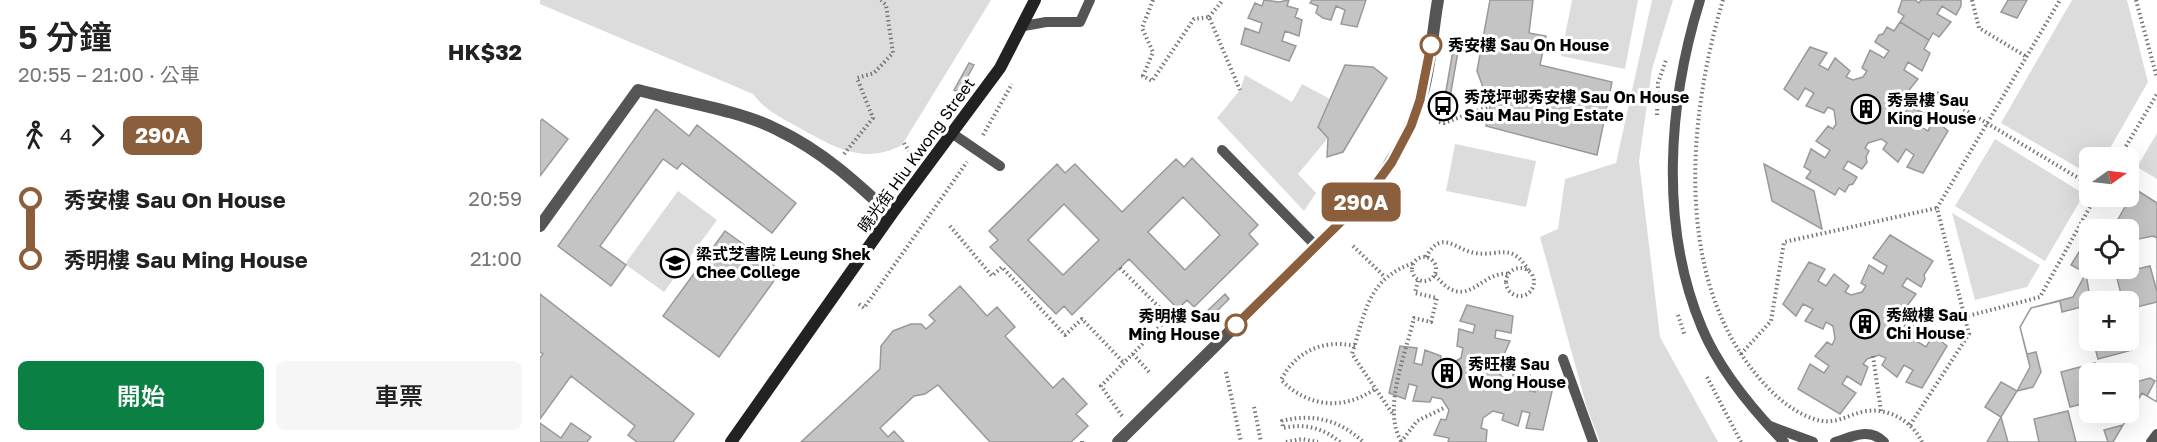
<!DOCTYPE html>
<html lang="zh-TW">
<head>
<meta charset="utf-8">
<style>
  body { margin:0; font-family:"Golos Text","Noto Sans TC",sans-serif; background:#f6f6f6; color:#222; height:100vh; display:flex; flex-direction:column; font-size:22px; white-space:nowrap }
  * { box-sizing:border-box; margin:0 }
  p { font-size:20px; color:#767676 }
  .icon { flex:none; width:33px; height:33px; fill:none; stroke:currentColor; stroke-width:2; stroke-linecap:round; stroke-linejoin:round }
  .map { position:relative; flex:1; overflow:hidden }
  .sheet { display:flex; flex-direction:column; background:#fff; width:540px }
  .sheet>* { flex:none }
  .badge { padding:0 12px; border-radius:9px; font-size:21px; line-height:39px }
  .needle { width:39px; rotate:76deg }
  .buttons { position:absolute; left:1539px; top:147px; display:grid; gap:12px }
  .buttons a { display:grid; place-items:center; width:60px; height:60px; border-radius:9px; background:#fff; box-shadow:0 6px 24px #0002; font-size:30px }
  .map>.badge { position:absolute; translate:-50% -50%; box-shadow:0 0 0 3px #fff }
  .legs { display:flex; align-items:center; gap:9px; height:66px; padding:0 18px; font-size:20px }
  .legs p { margin-inline-start:auto }
  .headline { display:flex; align-items:center; justify-content:space-between; height:102px; padding:0 18px }
  h1 { font-size:33px; font-weight:600; line-height:45px }
  .action { display:flex; gap:12px; margin-top:auto; padding:12px 18px }
  .action a { flex:1; height:69px; border-radius:9px; background:#0b8043; color:#fff; font-size:24px; font-weight:600; line-height:69px; text-align:center }
  .action a+a { background:#f6f6f6; color:#222 }
  ul { padding:0 18px; list-style:none }
  li { display:flex; align-items:center; gap:21px; height:60px; font-size:22px }
  li i { display:grid; place-items:center; width:9px; height:100%; margin:0 8px; background:currentColor }
  li i::after { content:''; width:15px; height:15px; margin:-8px; border:4px solid; border-radius:50%; background:#fff }
  li p { margin-inline-start:auto }
  li:first-child i { background:linear-gradient(#0000 50%,currentColor 0) }
  li:last-child i { background:linear-gradient(currentColor 50%,#0000 0) }
  main { display:flex; flex:1; min-height:0 }
  .map>svg:first-child { display:block }
</style>
</head>
<body>
<main>
<section class="sheet">
<div class="headline"><div><h1>5 分鐘</h1><p>20:55 – 21:00 · 公車</p></div><b>HK$32</b></div>
<div class="legs"><svg class="icon" aria-label="walk" viewBox="0 0 24 24"><circle cx="13" cy="4" r="2"/><path d="M13 8l-2 6 4 7M11 14l-3 7M7 12l3-4h3l4 4"/></svg>4<svg class="icon" aria-label="forward" viewBox="0 0 24 24"><path d="M9 5l7 7-7 7"/></svg><b class="badge" style="background:#8b5e3c;color:#fff">290A</b></div>
<ul>
<li><i style="color:#8b5e3c"></i><b>秀安樓 Sau On House</b><p>20:59</p></li>
<li><i style="color:#8b5e3c"></i><b>秀明樓 Sau Ming House</b><p>21:00</p></li>
</ul>
<div class="action"><a>開始</a><a>車票</a></div>
</section>
<div class="map">
<svg width="1617" height="442" viewBox="0 0 1617 442">
  <rect width="100%" height="100%" fill="#fff"/>
  <path fill="#dcdcdc" d="M0,0h451l-89,145c-39,21 -70,1 -104,-18 -18,-10 -33,-17 -45,-33l-213,-90z
    M1032,0h66l-13,69 -64,-13z
    M1112,0h21l-21,69 -13,92 21,176 58,105h-118l-13,-34 -47,-171 18,-8 7,-50 51,-16z
    M1532,0h55l21,82 -43,75 -15,1 -1,16 -88,-51z
    M705,75l47,27 10,-18 28,15 -12,28 10,11 -30,36 18,19 -12,18 -87,-93 23,-28z
    M1617,133v46l-20,-12z
    M1455,139l89,55 -39,67 -90,-55z
    M915,144l81,17 -10,46 -80,-16z
    M138,191l39,29 -53,72 -39,-28z
    M1412,213l88,52 -13,22 -52,13z"/>
  <path fill="#c4c4c4" stroke="#999" stroke-width="1.5" fill-rule="evenodd" d="M724,0l15,2 10,-2 -2,6 11,3 -3,8 7,3 -3,16 -14,-5 -3,10 14,5 -7,15 -48,-17 4,-16 14,5 3,-10 -14,-5 7,-15 7,3z
    M772,0h54l-9,27 -16,-3 4,-14 -9,-4 -5,14 -8,-2 -7,-5 2,-7 -8,-3z
    M950,0h43l-4,33 17,3 -6,29 72,17 -15,73 -111,-29 4,-20 -13,-35z
    M1375,0l4,3 2,-3h40v6l-5,9 -14,-9 -5,8 14,8 -12,15 -6,-4 -4,7 -29,-18 4,-6 -6,-4 4,-12z
    M1468,0h19l-10,18 -16,-6z
    M1360,22l29,18 -5,9 6,4 -8,18 -14,-9 -4,8 14,9 -12,15 -6,-3 -3,7 2,10 6,5 4,-7 17,8 -7,12 9,5 6,-12 14,12 -25,42 -16,-6 7,-12 -8,-6 -8,13 -15,-13 4,-6 -6,-4 -13,4 -3,5 4,3 -3,6 1,5 -5,7 -14,-8 -5,8 14,8 -4,7 -4,1 -4,7 -6,-4 -4,7 -29,-17 5,-7 -7,-4 7,-18 14,9 5,-8 -14,-9 12,-15 5,3 3,-5 -2,-14 -6,-3 -4,6 -18,-7 8,-13 -9,-5 -7,12 -14,-11 26,-42 17,6 -8,12 9,5 7,-12 15,13 -4,6 7,3 10,-3 4,-6 -5,-3 8,-18 14,8 5,-7 -14,-9 4,-7 4,-1 4,-7 7,4z
    M914,45l5,1 -10,57 -5,-1z
    M429,63l5,2 -15,27 -5,-2z
    M805,65l28,2 14,11 -44,74 -16,5 1,-19 -10,-11z
    M116,109l33,27 8,-11 99,78 -24,30 -90,-70 -5,6 -14,-10 -63,87 26,19 -15,21 -53,-40z
    M2,119l26,20 -28,37v-54z
    M652,158l66,67 -9,9 9,10 -64,63 -7,-7 -9,9 -49,-50 -57,56 -8,-9 -8,8 -66,-67 8,-7 -9,-9 68,-67 8,9 10,-9 47,48 54,-53 8,8zM643,197l37,38 -35,35 -37,-38zM524,204l35,36 -36,35 -35,-35z
    M1224,164l50,27 8,38 -50,-28z
    M1595,189l22,14v199l-15,-9 -29,49h-126l14,-25 -16,-10 16,-25 16,9 13,-24 -10,-40 11,-19 42,-11 13,-24 -15,-8 16,-26 3,1v28h38v-38h-16zM1550,302h38v38h-38zM1550,374h38v38h-38z
    M185,231l56,40 -62,86 -56,-41z
    M1350,235l43,26 -9,14 1,4 -4,8 -14,-9 -5,8 14,8 -12,16 -5,-3 -3,6 2,11 5,4 4,-6 18,7 -7,13 8,5 7,-12 14,11 -25,42 -16,-6 7,-12 -9,-5 -7,12 -15,-12 4,-7 -7,-3 -12,4 -4,5 5,3 -7,18 -14,-9 -5,8 14,9 -16,21 -42,-25 12,-25 14,9 5,-7 -14,-10 12,-14 5,3 3,-6 -2,-13 -7,-4 -3,7 -18,-8 8,-12 -10,-5 -7,12 -13,-12 26,-42 16,7 -7,12 8,5 8,-12 15,12 -4,6 6,3 11,-3 4,-6 -5,-3 8,-18 14,9 4,-8 -14,-8z
    M1613,236l4,2v54l-7,-26 -34,8 7,28h-33l-2,22 2,16h3l5,19 34,-9 -4,-12v-29l29,-7v100l-10,-6 8,-15 -5,-3 -18,5 6,16 -15,26 -19,5 4,12h-32l-8,-31 -34,8 5,23h-31l-7,-25 16,-26 16,-4 8,-15 -5,-20 -9,2 -7,-27 11,-19 29,-7 2,11 19,-5 8,-15 -3,-19 4,-5h38v-27zM1555,363l3,11h30v38h-38v-10l-20,5 -9,-35z
    M420,286l27,30 10,-9 18,20 -10,9 48,52 10,-10 24,26 -11,10 12,12 -17,16h-81l-52,-57 -13,9 -11,2 -34,32 8,9 6,-6 10,11h-103l79,-73 1,-23 12,-15 18,-7h10l5,5 9,-8 -6,-6z
    M0,294l154,120 -21,28h-36l-9,-7 7,-9 -64,-50 -31,43v-61l3,-4 -3,-2z
    M685,294l4,5 -21,21 -5,-5z
    M927,305l46,11 -2,17 -15,-3 -1,8 15,3 -7,16 -6,-1 -2,10 7,11 10,3 1,-6 17,1 -3,15 8,2 3,-15 16,6 -11,47 -17,-2 4,-15 -8,-2 -4,15 -16,-6 2,-6 -11,-3 -10,7 -2,10 6,2 -1,12h-38l1,-4 -15,-3 7,-16 5,1 3,-10 -7,-11 -10,-2 -2,5 -17,-1 4,-15 -8,-2 -4,15 -16,-6 11,-47 17,2 -3,15 8,2 3,-15 16,6 -1,6 10,3 11,-7 2,-10 -6,-2 2,-17 14,4 2,-8 -15,-4z
    M0,423l21,15 10,-15 20,14 -4,5h-47z"/>
  <g fill="none" stroke-linecap="round" stroke-linejoin="round">
    <path stroke="#777" stroke-width="4" stroke-dasharray="1.5 3" stroke-linecap="butt" d="M613,0l-11,28 11,24 -10,24 9,5 42,-62 15,-2 31,73
      M1183,0c-34,113 -49,268 28,368 16,21 38,43 63,51 21,7 32,-4 52,-8 23,-3 46,10 56,31
      M1432,0l7,28 48,29
      M1596,0l21,78
      M669,17l14,-17
      M1358,103l37,-11 155,93
      M1117,115l1,-32 8,-23
      M899,122l5,1 46,-17
      M443,135l29,-51
      M364,143l5,8
      M304,154l29,-36 -16,-40 17,-5 19,-20 -7,-48 -5,-5
      M1579,158l38,-64
      M410,226l42,50 10,-9 63,68 17,-16 42,44
      M813,246l32,31
      M872 269a12 12 0 1 1 24 0a12 12 0 1 1-24 0Z
      M886,257c16,-29 29,-7 49,-4 24,4 36,-12 54,18
      M966 282a14 14 0 1 1 28 0a14 14 0 1 1-28 0Z
      M580,268l68,68
      M895,275c32,40 45,-5 74,-1
      M319,304l5,4 103,-146
      M1138,315l7,21
      M1424,317l76,-20 56,-101
      M815,346c-32,-7 -59,5 -74,34 27,27 62,31 94,9
      M593,354l17,19
      M1201,354l30,-33 13,-79 153,-34
      M1333,356l8,55
      M686,372l15,70
      M1167,377l34,65
      M714,407l7,35
      M852,413l-40,-59c13,-40 15,-76 62,-91
      M582,416l-21,-30 68,-69
      M1370,425l59,-91 -32,-126 123,-208
      M542,441v1
      M861,441c-19,-32 5,-88 13,-123l17,4 6,-24 -22,-5 3,-13
      M746,442l16,-3 16,3
      M800,442c-17,-14 -35,-19 -57,-14l-1,-7c31,-8 58,-1 81,21
      M861,442l16,-21 29,-14"/>
    <path stroke="#555" stroke-width="10" d="M1160,0c-32,103 -41,226 2,328 18,43 50,81 82,114
      M484,26l22,-4h34l10,-22
      M413,134l47,32
      M682,150l94,96
      M1023,359l30,83
      M1230,426l43,16
      M1295,442c17,-5 34,-15 49,0
      M1611,442l6,-8"/>
    <path stroke="#555" stroke-width="12" d="M0,226l98,-136c41,11 104,21 140,40 44,21 78,52 113,85"/>
    <path stroke="#555" stroke-width="12" d="M578,442l250,-247c24,-33 45,-67 56,-107 7,-28 9,-59 14,-88"/>
    <path stroke="#222" stroke-width="12" d="M191,442l160,-227 109,-147 35,-68"/>
  </g>
  <g fill="none" stroke-linecap="round" stroke-linejoin="round">
    <g stroke="#fff" stroke-width="14">
      <path id="line-1" d="M696,325l132,-130 24,-33 19,-36 9,-26 11,-55"/>
    </g>
    <use href="#line-1" stroke="#8b5e3c" stroke-width="9"/>
  </g>
  <defs>
    <g id="bus-ring" transform="scale(1.5)"><circle r="9.5" fill="#fff" stroke="#000" stroke-width="1.5"/><path d="M-5-6H5V4H4V6H2V4H-2V6H-4V4H-5ZM-3.5-4V0h7V-4ZM-3.5 1.2v1.5H-2V1.2ZM2 1.2v1.5H3.5V1.2Z" fill="#000"/></g>
    <g id="building-ring" transform="scale(1.5)"><circle r="9.5" fill="#fff" stroke="#000" stroke-width="1.5"/><path d="M-4-6H4V6H1V3H-1V6H-4ZM-2.5-4.3h1.7v1.8h-1.7ZM.8-4.3h1.7v1.8H.8ZM-2.5-1h1.7V.8h-1.7ZM.8-1h1.7V.8H.8Z" fill="#000"/></g>
    <g id="school-ring" transform="scale(1.5)"><circle r="9.5" fill="#fff" stroke="#000" stroke-width="1.5"/><path d="M0-5L7-2L0 1L-7-2ZM-4 1L0 2.5L4 1V4Q0 6-4 4Z" fill="#000"/></g>
  </defs>
  <g fill-rule="evenodd">
    <use href="#bus-ring" x="903" y="106"/>
    <use href="#building-ring" x="1326" y="109"/>
    <use href="#school-ring" x="135" y="263"/>
    <use href="#building-ring" x="1325" y="324"/>
    <use href="#building-ring" x="907" y="373"/>
  </g>
  <g fill="#fff" stroke="#8b5e3c" stroke-width="3">
    <circle cx="891" cy="45" r="10"/>
    <circle cx="696" cy="325" r="10"/>
  </g>
  <g text-anchor="middle" stroke-width="6" stroke-linejoin="round" paint-order="stroke">
    <g font-size="16" font-weight="bold" fill="#000" stroke="#fff" text-anchor="start">
      <text x="908" y="51">秀安樓 Sau On House</text>
      <text x="680" y="322" text-anchor="end">秀明樓 Sau<tspan x="680" dy="18">Ming House</tspan></text>
    </g>
    <g font-size="16" font-weight="bold" fill="#000" stroke="#fff" text-anchor="start">
      <text x="924" y="103">秀茂坪邨秀安樓 Sau On House<tspan x="924" dy="18">Sau Mau Ping Estate</tspan></text>
      <text x="1347" y="106">秀景樓 Sau<tspan x="1347" dy="18">King House</tspan></text>
      <text x="156" y="260">梁式芝書院 Leung Shek<tspan x="156" dy="18">Chee College</tspan></text>
      <text x="1346" y="321">秀緻樓 Sau<tspan x="1346" dy="18">Chi House</tspan></text>
      <text x="928" y="370">秀旺樓 Sau<tspan x="928" dy="18">Wong House</tspan></text>
    </g>
    <g font-size="16" fill="#000" stroke="#fff">
      <text transform="translate(376 155) rotate(-54)" y="6">曉光街 Hiu Kwong Street</text>
    </g>
  </g>
</svg>
<div class="buttons">
<a><svg class="needle" viewBox="-14 -14 28 28"><path d="M0-13l5 13h-10z" fill="#e53935"/><path d="M0 13l5-13h-10z" fill="#767676"/></svg></a>
<a><svg class="icon" aria-label="locate" viewBox="0 0 24 24"><circle cx="12" cy="12" r="6"/><path d="M12 2v4M12 18v4M2 12h4M18 12h4"/></svg></a>
<a>+</a>
<a>−</a>
</div>
<b class="badge" style="left:821px;top:202px;background:#8b5e3c;color:#fff">290A</b>
</div>
</main>
</body>
</html>
